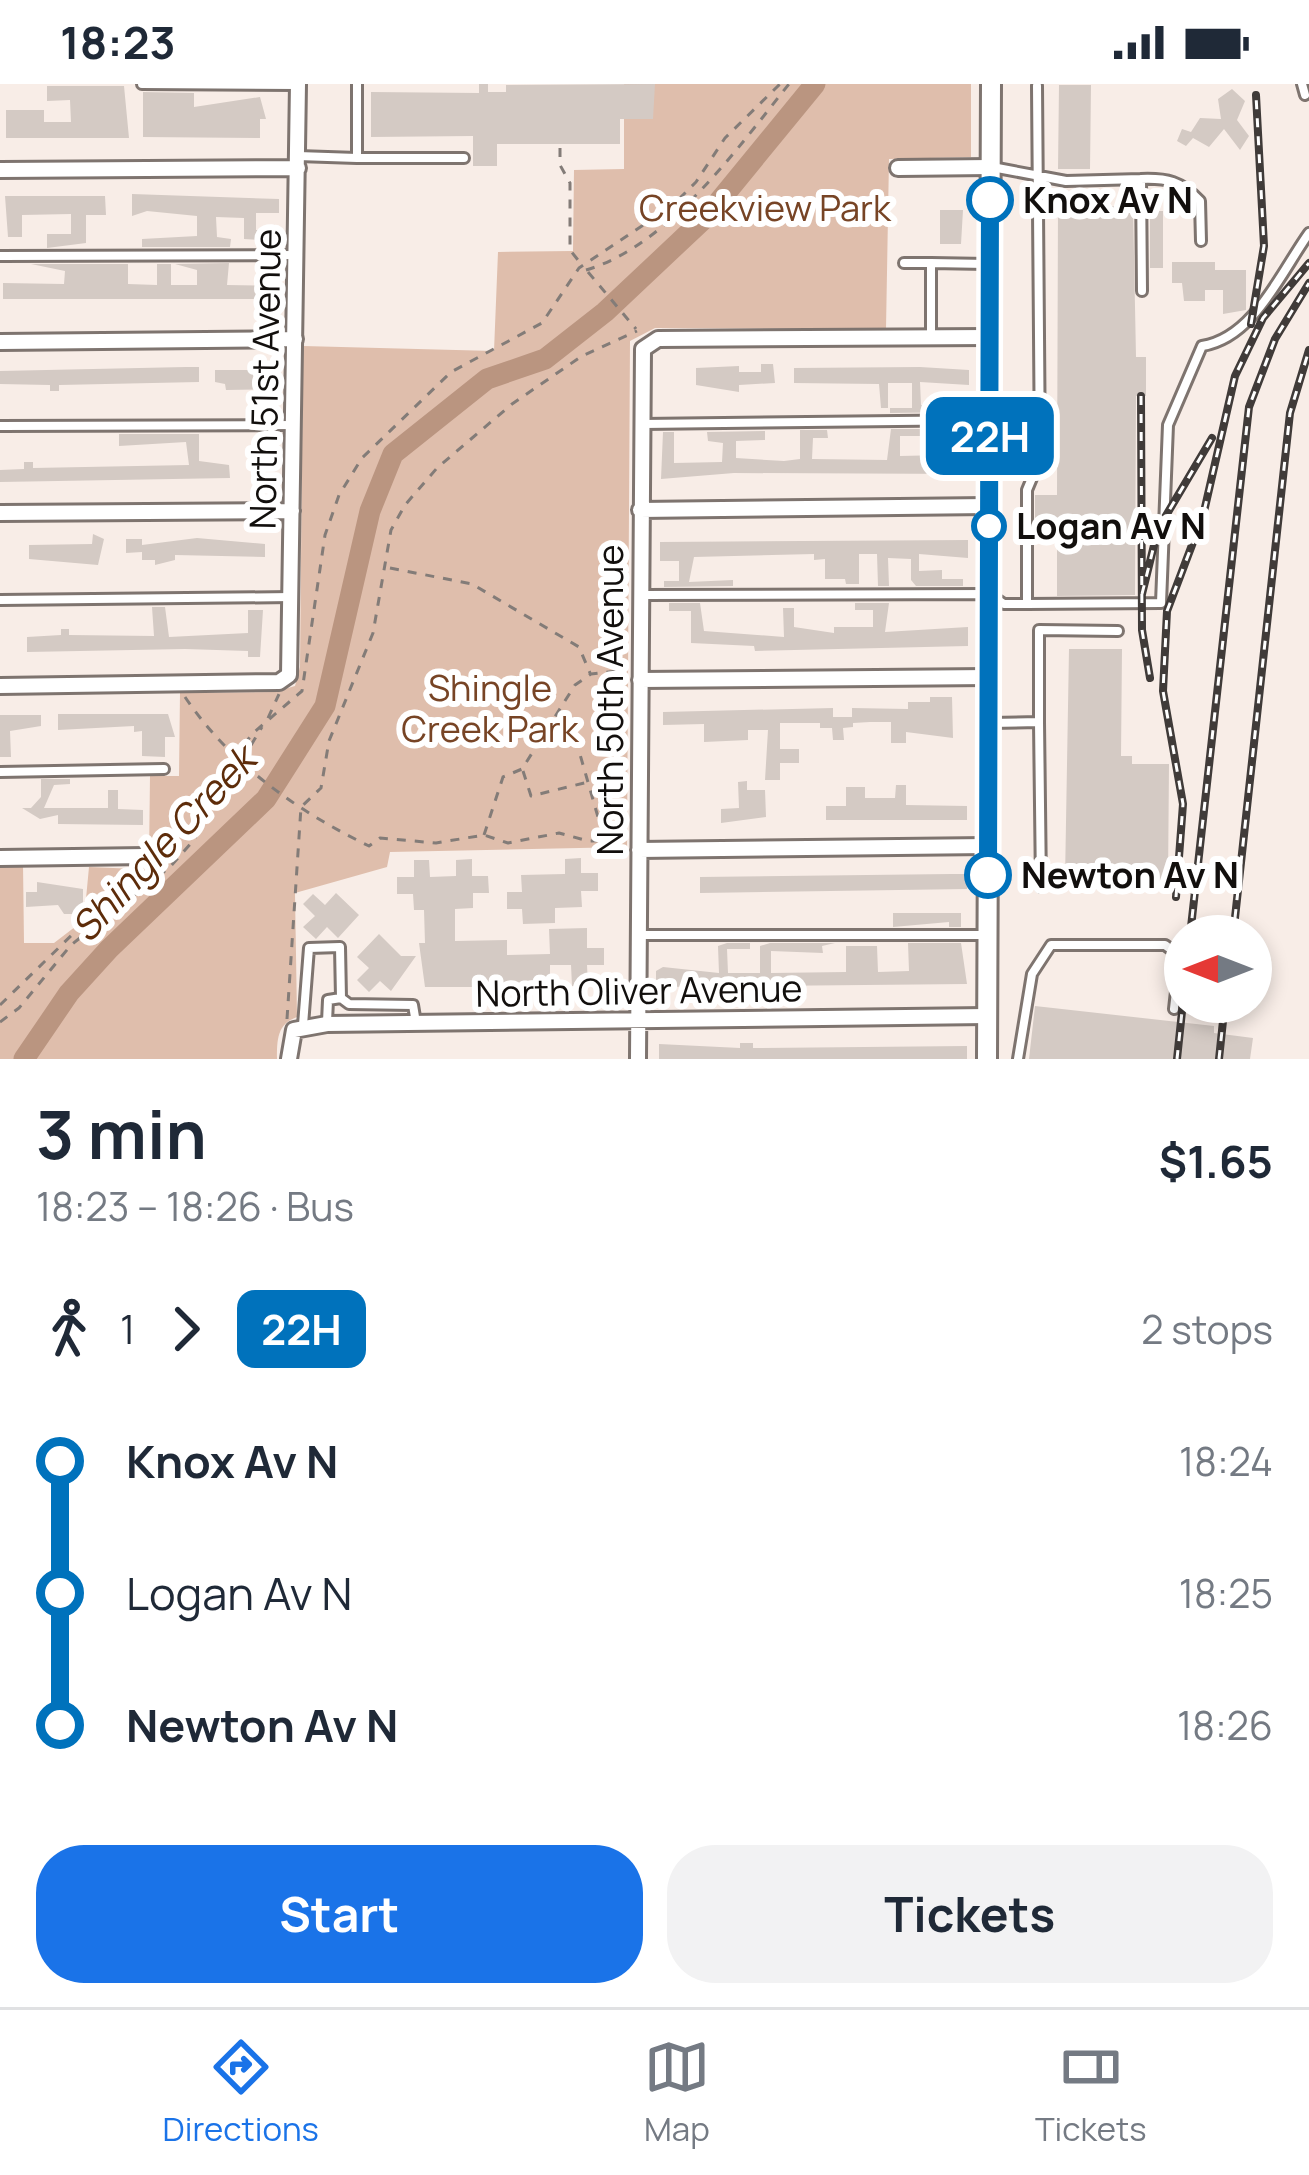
<!DOCTYPE html>
<html lang="en">
<head>
<meta charset="utf-8">
<style>
  body { margin:0; font-family:Manrope,sans-serif; background:#f2f2f3; color:#1f2937; height:100vh; display:flex; flex-direction:column; font-size:45px; white-space:nowrap }
  * { box-sizing:border-box; margin:0 }
  p { font-size:39px; color:#747a83 }
  .icon { flex:none; width:66px; height:66px; fill:none; stroke:currentColor; stroke-width:2; stroke-linecap:round; stroke-linejoin:round }
  .map { position:relative; height:975px; overflow:hidden }
  .details { display:flex; flex-direction:column; background:#fff; flex:1 }
  .details>* { flex:none }
  .badge { padding:0 24px; border-radius:18px; font-size:42px; line-height:78px }
  .needle { width:78px; rotate:270deg }
  .buttons { position:absolute; left:1164px; top:831px; display:grid; gap:24px }
  .buttons a { display:grid; place-items:center; width:108px; height:108px; border-radius:50%; background:#fff; box-shadow:0 6px 18px #0003; font-size:60px }
  .map>.badge { position:absolute; translate:-50% -50%; box-shadow:0 0 0 6px #fff }
  .legs { display:flex; align-items:center; gap:18px; height:132px; padding:0 36px; font-size:39px }
  .legs p { margin-inline-start:auto }
  .head { display:flex; align-items:center; justify-content:space-between; height:204px; padding:0 36px }
  h1 { font-size:66px; font-weight:700; line-height:90px }
  .cta { display:flex; gap:24px; margin-top:auto; padding:24px 36px }
  .cta a { flex:1; height:138px; border-radius:48px; background:#1a73e8; color:#fff; font-size:48px; font-weight:700; line-height:138px; text-align:center }
  .cta a+a { background:#f2f2f3; color:#1f2937 }
  ul { padding:0 36px; list-style:none }
  li { display:flex; align-items:center; gap:42px; height:132px; font-size:45px }
  li i { display:grid; place-items:center; width:18px; height:100%; margin:0 15px; background:currentColor }
  li i::after { content:''; width:30px; height:30px; margin:-15px; border:9px solid; border-radius:50%; background:#fff }
  li p { margin-inline-start:auto }
  li:first-child i { background:linear-gradient(#0000 50%,currentColor 0) }
  li:last-child i { background:linear-gradient(currentColor 50%,#0000 0) }
  .status { display:flex; justify-content:space-between; align-items:center; height:84px; padding:0 60px; background:#fff; direction:ltr }
  .status svg { height:33px; fill:currentColor }
  .tabs { display:flex; justify-content:space-around; align-items:center; height:168px; border-top:3px solid #e0e1e3; background:#fff; font-size:33px; color:#747a83 }
  .tabs a { display:grid; justify-items:center; gap:6px }
  .tabs .selected { color:#1a73e8 }
  .map>svg:first-child { display:block }
</style>
</head>
<body>
<div class="status"><b>18:23</b><svg viewBox="0 0 49 12"><path d="M0 12V9h3v3zM5 12V6h3v6zM10 12V3h3v9zM15 12V0h3v12zM26 1h20v11H26zM47 4h2v5h-2z"/></svg></div>
<div class="map">
<svg width="1309" height="975" viewBox="0 0 1309 975">
  <rect width="100%" height="100%" fill="#f8ede7"/>
  <path fill="#dfbeac" d="M624,0h347v73l-82,2 -3,170 -231,-1 -25,13 -3,506 -237,5 -3,15 -92,26 2,124c-20,7 -20,23 -20,42h-277v-194l23,-1 1,79h30l30,-23 5,-53 48,2 12,-10 1,-83h29l1,-83 94,-1 21,-6 5,-19 3,-321 191,5 4,-99 75,-1 1,-81 50,-1z"/>
  <g fill="none" stroke-linecap="round" stroke-linejoin="round">
    <path stroke="#ba9580" stroke-width="21" d="M24,975l45,-66 40,-44 157,-150 59,-93 45,-195 23,-57 94,-75 58,-20 60,-47 102,-96 108,-132"/>
  </g>
  <path fill="#d4cac4" d="M479,0h9v8h18v-7l149,-1 -2,35h-33v25h-123v22h-24v-30l-102,1v-45l108,1z
    M1059,1h32l-1,84h-32z
    M47,2h77l5,52h-123v-28h38v12h27l-1,-22 -23,1z
    M1232,5l13,12 -8,19 12,16 -9,14 -16,-21 -15,18 -16,-9 -7,8 -9,-5 5,-12 9,3 9,-14 21,1 -3,-20z
    M143,8l51,1v14l66,-10 6,22h-6v19l-117,-1z
    M132,110l147,5v14h-23v17h21v11l-33,-2v-21l-28,-1 1,20 14,2 -1,8h-88v-8l55,-3v-20l-50,-5 -15,5z
    M5,112h100l1,19h-20v28l-39,5v-14h24v-20l-49,1v22h-14z
    M1058,122h75l3,151h10v39h-10l-1,199 -78,1v-70h-22v-31h22z
    M940,126h23l-2,34h-21z
    M1150,127h13v57h-13z
    M1172,178h43v8h31v40l-23,4v-24h-18v11h-21l-2,-18h-10z
    M229,179l-2,22 51,1v13h-275v-16l61,1 1,-13 -34,-7h97v20l29,1v-21h14v21h26v-15l-22,-6z
    M761,280h12l2,19 -36,2v7l-43,-7v-17l43,-2v6h22z
    M186,283h13v15l-140,3v6h-9v-6l-50,-1v-13z
    M920,283l49,3v15l-49,-3 1,23 42,7 -73,1v-5h22v-25h-24v25h-7l-2,-24 -85,-1v-15z
    M215,286h61v19l-50,1 -1,-6 -10,-2z
    M891,345h72v7h-63v20l43,-1v7h22v12l-231,-1 -73,6 2,-47h11v31l48,-1 1,-19 -15,-2 -1,-9 58,-1v9l-29,1v17l48,3 16,-2v-29h27l1,8h-15l-1,21 75,1z
    M119,350h80v27l30,4 1,13 -230,4v-12l24,-1v-7h9v6l156,-3 -3,-23 -67,4z
    M93,450l11,5 -6,26 -69,-6v-14l63,-1z
    M197,454l68,6v13l-90,-2v5l-20,5v-5h-13v-8l-16,1v-14h16v6z
    M968,456v18l-49,-4v17l23,-1v9h21v7h-47l-5,-6v-21l-23,-1 1,28h-11l-1,-32h-18v30h-13l-1,-5h-20v-20l-11,1v-6l-120,3 -5,25 44,-2v6l-69,1v-6h15v-20h-19v-19z
    M669,519h31l4,28 80,6 -1,-29h11v19l40,6v-6h39v-17h-18v-7h34l-4,29 83,-5v19l-213,5 -1,-5 -63,-3v-32h-22z
    M152,523h13l4,30 79,-4v-23h15l-3,47h-12v-6l-63,-2 -158,3v-15l34,-2v-6h8v6l85,1z
    M1069,565h53l-1,107h11v8h37l-1,117 -36,-1v12h-11l-5,-12h-51z
    M930,613h22l1,41 -47,-6v11h-15v-21h-21l-17,1v4l-10,1 1,12h-11l-1,-12h-12v-5h-40v26h19v14h-19v17h-15l3,-50h-20v10l-44,2v-18l-41,1v-13l170,-4v9h19v-9l56,1v-7h22z
    M58,630h110l7,23h-10v20l-23,-1v-25l-8,1v-6l-76,4z
    M0,631h41v11l-31,5 1,26h-11z
    M41,695h29v5l-16,1 -10,23h64v-18h10v19l25,1v15l-85,-1v-9l-18,4 -18,-11h9l10,-11z
    M747,697v9h18l1,27 -45,6v-14l18,-1 -1,-26z
    M896,701h10v20l61,1v14h-141v-14h20v-19h19v11h30z
    M581,774v15h17v18h-17l1,16 -27,1v15l-32,1 -1,-15h-15v-17h15l-1,-17 44,-1v-15z
    M472,775v17h16l1,17h-16v15l-18,1v32l52,-1v15l43,-1 -1,-25 38,-1v20h17v17h-17l1,20 -16,1 -1,-21h-21v22h-125l-6,-44h6l-1,-33h-10l-1,-16h-16v-17h17v-17h15l1,17 26,-1v-16z
    M951,790h16v15l-267,4v-16z
    M37,798l46,7v25h-19l-6,-9 -32,2v-15h11z
    M336,809l23,22 -21,23 -11,-11 -11,12 -13,-12 12,-11 -12,-12 10,-10 12,11z
    M893,829h68v14h-12v-5l-56,5z
    M379,850l22,22h15l-25,35 -11,-10 -11,11 -12,-12 12,-12 -12,-11z
    M727,859h23v6h-23l1,24h32v-27l10,-3h65l-13,3 1,7 -52,-2v22l75,-1v-26h31l1,26 31,-1 -1,-28h53l6,41 -311,3v-16l7,-4 56,6 -1,-27z
    M1035,922l179,20v7l39,5 -3,21h-221z
    M740,959h13v5l214,-2v13h-308v-15l81,4z"/>
  <g fill="none" stroke-linecap="round" stroke-linejoin="round">
    <g stroke="#7e746f" stroke-width="14">
      <path id="service" d="M142,0l155,1
        M1302,0l3,11
        M298,72l59,2v-74
        M357,74h107
        M992,83l74,14 75,-2 1,112
        M1141,95c26,-1 40,2 59,22l1,40
        M0,172l296,-1
        M904,179h27
        M931,252v-73l56,1
        M643,340l345,-4
        M0,342l293,-1
        M641,511l348,-1 15,10h23v-114l13,-31 -3,-373
        M0,516l292,-3
        M1027,520l134,-1 7,-178 34,-79c52,-8 79,-74 107,-113
        M1039,638v-92l79,1
        M990,639l49,-1 2,165
        M0,688l164,-3
        M641,851h345
        M327,938l1,-22 13,-2
        M303,941l6,-77 31,-1 1,51 8,6 64,1 3,18
        M1018,975l14,-85 19,-29h114l15,11 -6,53"/>
    </g>
    <g stroke="#7e746f" stroke-width="20">
      <path id="minor" d="M898,84l92,-1
        M0,86l298,-2
        M0,258l295,-3
        M640,426l349,-4
        M0,429l292,-2
        M640,596l349,-3
        M0,602l279,-4 10,-7 9,-591
        M639,766l349,-4
        M0,774l147,-2
        M289,975l5,-29 33,-6 660,-8
        M638,975l5,-710 15,-10 332,-2"/>
    </g>
    <g stroke="#7e746f" stroke-width="24">
      <path id="tertiary" d="M987,975l4,-975"/>
    </g>
    <path stroke="#837c78" stroke-width="3" stroke-dasharray="9 9" stroke-linecap="butt" d="M560,64v17l10,18v67l12,15
      M586,186c82,-24 151,-121 203,-186
      M588,188l48,57
      M390,484l82,16 107,63 11,26
      M185,613c45,67 112,114 184,149l11,-8 56,5 48,-8 24,8 51,-10 29,8 37,-1
      M268,634l11,-24
      M544,645l16,-2 15,10 29,101
      M523,687l8,25 57,-14
      M484,751l19,-58 19,-8 53,-84 16,-11 35,-4
      M148,759h27
      M0,921l118,-115 42,-27 92,-129 50,-43 23,-156 14,-40 23,-37 89,-86 91,-49 37,-55 93,-62 24,-24 29,-44 55,-54
      M287,935l14,-212 20,-19 8,-47 44,-108 18,-103 14,-25 32,-37 75,-64 70,-48 55,-25
      M0,938l19,-14 52,-63 99,-78 23,-26 69,-114"/>
    <use href="#service" stroke="#fff" stroke-width="8"/>
    <use href="#minor" stroke="#fff" stroke-width="14"/>
    <use href="#tertiary" stroke="#fff" stroke-width="18"/>
    <g stroke="#403b39" stroke-width="8">
      <path id="rail" d="M1251,240l13,-78 -8,-151
        M1141,312l1,234 8,48
        M1142,510l16,-65 54,-91
        M1176,813l7,-93 -20,-113 4,-80 36,-95 32,-140 28,-58 46,-55
        M1190,852l59,-529 26,-68 34,-56
        M1233,852l57,-523 19,-63
        M1177,975l8,-76
        M1219,975l6,-57"/>
    </g>
    <use href="#rail" stroke="#fff" stroke-width="3" stroke-dasharray="9" stroke-linecap="butt"/>
  </g>
  <g fill="none" stroke-linecap="round" stroke-linejoin="round">
    <g stroke="#fff" stroke-width="27">
      <path id="line-1" d="M988,791l2,-675"/>
    </g>
    <use href="#line-1" stroke="#0072bc" stroke-width="18"/>
  </g>
  <g fill="#fff" stroke="#0072bc" stroke-width="6">
    <circle cx="990" cy="116" r="21"/>
    <circle cx="989" cy="442" r="15"/>
    <circle cx="988" cy="791" r="21"/>
  </g>
  <g text-anchor="middle" stroke-width="12" stroke-linejoin="round" paint-order="stroke">
    <g font-size="36" font-weight="bold" fill="#120f0d" stroke="#fff" text-anchor="start">
      <text x="1023" y="129">Knox Av N</text>
      <text x="1016" y="455">Logan Av N</text>
      <text x="1021" y="804">Newton Av N</text>
    </g>
    <g font-size="36" fill="#774425" stroke="#fff">
      <text x="765" y="137">Creekview Park</text>
      <text x="490" y="617">Shingle<tspan x="490" dy="41">Creek Park</tspan></text>
    </g>
    <g font-size="36" fill="#120f0d" stroke="#fff">
      <text transform="translate(265 295) rotate(-89)" y="13">North 51st Avenue</text>
      <text transform="translate(610 616) rotate(-90)" y="13">North 50th Avenue</text>
      <text transform="translate(639 907) rotate(-1)" y="13">North Oliver Avenue</text>
    </g>
    <g font-size="39" font-style="italic" fill="#5d2c0a" stroke="#fff">
      <text transform="translate(163 760) rotate(-47)" y="14">Shingle Creek</text>
    </g>
  </g>
</svg>
<div class="buttons">
<a><svg class="needle" viewBox="-14 -14 28 28"><path d="M0-13l5 13h-10z" fill="#e53935"/><path d="M0 13l5-13h-10z" fill="#747a83"/></svg></a>
</div>
<b class="badge" style="left:990px;top:352px;background:#0072bc;color:#fff">22H</b>
</div>
<section class="details">
<div class="head"><div><h1>3 min</h1><p>18:23 – 18:26 · Bus</p></div><b>$1.65</b></div>
<div class="legs"><svg class="icon" aria-label="walk" viewBox="0 0 24 24"><circle cx="13" cy="4" r="2"/><path d="M13 8l-2 6 4 7M11 14l-3 7M7 12l3-4h3l4 4"/></svg>1<svg class="icon" aria-label="forward" viewBox="0 0 24 24"><path d="M9 5l7 7-7 7"/></svg><b class="badge" style="background:#0072bc;color:#fff">22H</b><p>2 stops</p></div>
<ul>
<li><i style="color:#0072bc"></i><b>Knox Av N</b><p>18:24</p></li>
<li><i style="color:#0072bc"></i><span>Logan Av N</span><p>18:25</p></li>
<li><i style="color:#0072bc"></i><b>Newton Av N</b><p>18:26</p></li>
</ul>
<div class="cta"><a>Start</a><a>Tickets</a></div>
</section>
<nav class="tabs">
<a class="selected"><svg class="icon" aria-label="directions" viewBox="0 0 24 24"><path d="M12 3l9 9-9 9-9-9zM9 14v-3h6M13 9l2 2-2 2"/></svg>Directions</a>
<a><svg class="icon" aria-label="map" viewBox="0 0 24 24"><path d="M3 6l6-2 6 2 6-2v14l-6 2-6-2-6 2zM9 4v14M15 6v14"/></svg>Map</a>
<a><svg class="icon" aria-label="tickets" viewBox="0 0 24 24"><path d="M3 7h18v10H3zM15 7v10"/></svg>Tickets</a>
</nav>
</body>
</html>
